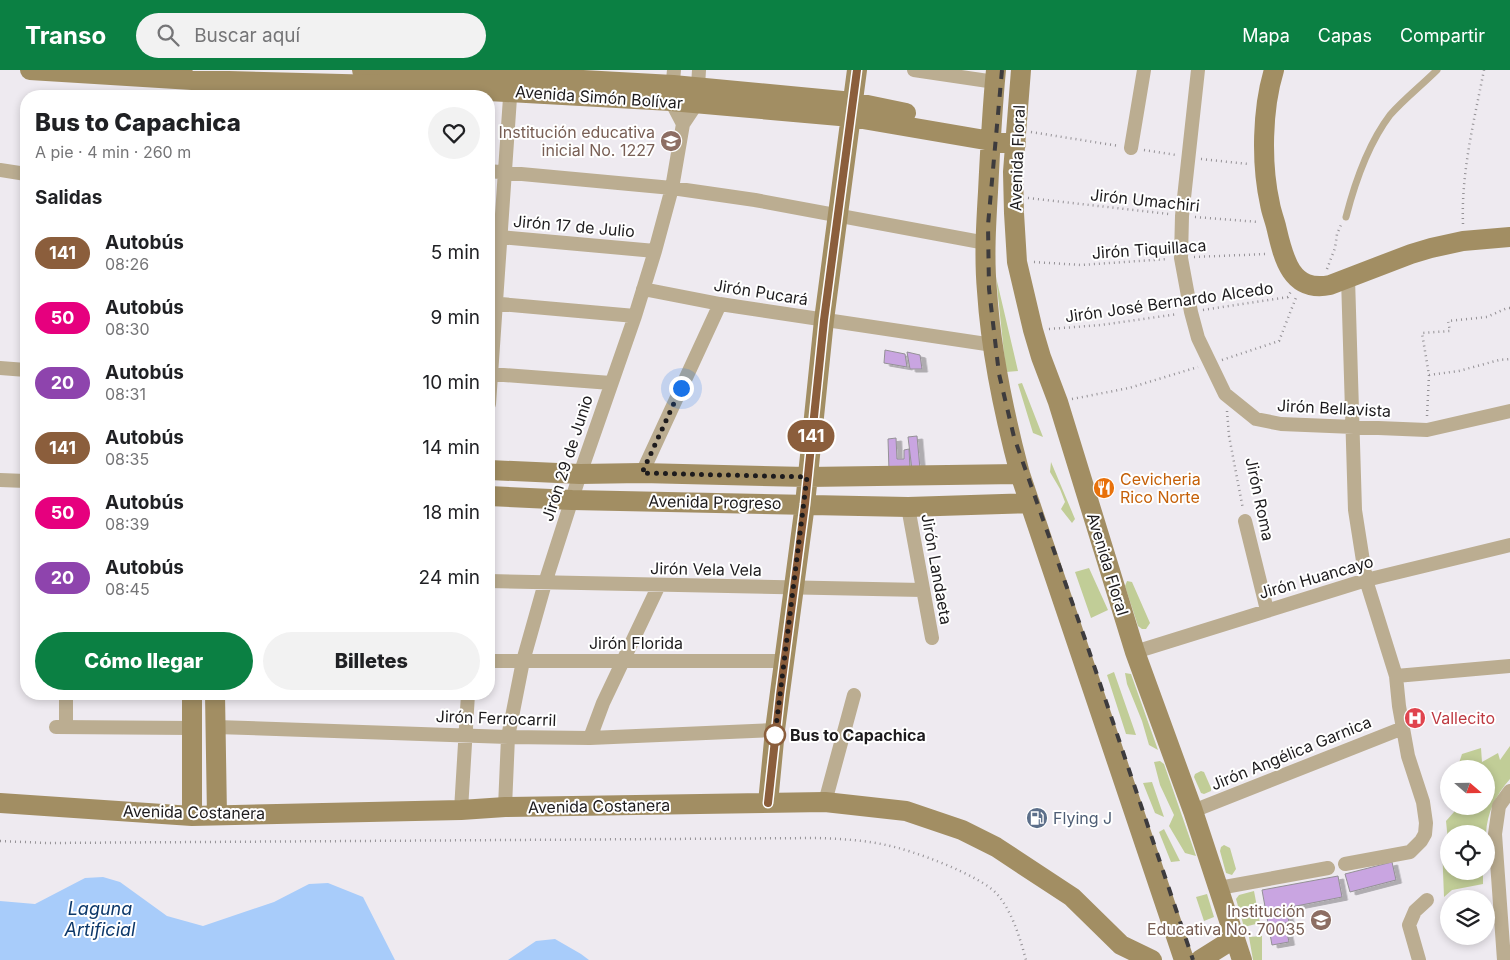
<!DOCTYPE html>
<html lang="es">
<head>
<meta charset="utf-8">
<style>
  body { margin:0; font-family:Inter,sans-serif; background:#f2f2f2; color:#202124; height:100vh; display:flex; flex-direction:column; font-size:19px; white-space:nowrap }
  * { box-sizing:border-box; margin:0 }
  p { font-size:16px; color:#757577 }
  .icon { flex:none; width:28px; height:28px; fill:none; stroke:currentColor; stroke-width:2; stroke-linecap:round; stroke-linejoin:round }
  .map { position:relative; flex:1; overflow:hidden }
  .drawer { position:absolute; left:20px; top:20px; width:475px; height:610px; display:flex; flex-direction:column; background:#fff; border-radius:20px; box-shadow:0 2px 8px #0003 }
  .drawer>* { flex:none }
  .badge { padding:0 10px; border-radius:16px; font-size:18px; line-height:32px }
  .needle { width:32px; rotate:110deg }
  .controls { position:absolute; left:1440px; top:690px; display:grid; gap:10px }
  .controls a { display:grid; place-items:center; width:55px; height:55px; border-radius:50%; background:#fff; box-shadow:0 2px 8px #0003; font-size:25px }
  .you { position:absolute; width:25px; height:25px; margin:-12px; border:4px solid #fff; border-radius:50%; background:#1a73e8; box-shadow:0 0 0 8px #1a73e833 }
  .map>.badge { position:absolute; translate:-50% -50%; box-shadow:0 0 0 2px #fff }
  h2 { padding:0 15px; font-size:19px; line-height:45px }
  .round { display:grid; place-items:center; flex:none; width:52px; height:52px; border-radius:26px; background:#f2f2f2 }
  .overview { display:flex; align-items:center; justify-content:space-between; height:85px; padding:0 15px }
  h1 { font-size:24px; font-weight:800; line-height:38px }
  .button { display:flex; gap:10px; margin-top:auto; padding:10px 15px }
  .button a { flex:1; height:58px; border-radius:30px; background:#0b8043; color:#fff; font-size:20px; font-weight:800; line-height:58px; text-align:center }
  .button a+a { background:#f2f2f2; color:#202124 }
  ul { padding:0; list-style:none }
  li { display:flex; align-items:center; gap:15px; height:65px; padding:0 15px }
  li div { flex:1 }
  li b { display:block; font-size:19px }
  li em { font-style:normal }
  li .badge { min-width:55px; font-weight:700; text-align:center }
  header { display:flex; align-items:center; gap:30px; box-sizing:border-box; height:70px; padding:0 25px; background:#0b8043; color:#fff }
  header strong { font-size:24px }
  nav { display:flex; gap:28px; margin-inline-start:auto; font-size:18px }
  .search { width:350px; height:45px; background:#f2f2f2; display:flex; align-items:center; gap:12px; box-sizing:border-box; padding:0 18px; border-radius:28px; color:#757577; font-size:19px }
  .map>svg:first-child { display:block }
</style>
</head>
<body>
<header>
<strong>Transo</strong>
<div class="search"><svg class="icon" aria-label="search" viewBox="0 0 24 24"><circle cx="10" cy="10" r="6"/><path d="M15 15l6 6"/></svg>Buscar aquí</div>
<nav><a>Mapa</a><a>Capas</a><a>Compartir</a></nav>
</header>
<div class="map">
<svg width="1510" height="890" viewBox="0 0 1510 890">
  <defs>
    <filter id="shadow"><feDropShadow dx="5.5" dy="3" stdDeviation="0" flood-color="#0004"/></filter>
  </defs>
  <rect width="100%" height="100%" fill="#eeeaf0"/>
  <path fill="#c1cd97" d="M996,207l22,94 -12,1z
    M1022,313l21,54 -10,-4 -15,-49z
    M1051,392l24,57 -3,4 -11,-14 4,-7 -5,-13 -10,-17z
    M1089,498l19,42 -17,8 -16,-46z
    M1127,511l5,1 18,41 -4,6h-4l-4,-3 -13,-40z
    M1114,602l22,63 -10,-1 -19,-59z
    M1125,603l6,1 27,76 -9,-5 -7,-24 -15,-37z
    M1510,676v33c-14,16 -23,33 -24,55h-37v37h34v13l-31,6 -8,7 -2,-52 6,-4 -2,-20 8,-9 1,-6h31v-37h-29l5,-15 19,-6 1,14 16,-9 2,7z
    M1160,691l4,3 32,92 -11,-3 -16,-27 5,-11 -14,-30 -6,-23z
    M1201,701l3,1 7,16v3l-7,3 -3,-1 -7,-16 1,-3z
    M1152,712l12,35 -9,-4 -12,-30z
    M1164,759l16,32 -9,1 -12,-30z
    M1224,775l6,3 6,21 -4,6 -6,-2 -6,-22 1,-4z
    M1254,821l6,32 -16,4 -8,-28 3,-4z
    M1207,824l7,23 -10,4 -8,-24z
    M1262,866v24h-9l-4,-23z"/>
  <path fill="#a8ccfa" d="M103,807l17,5 47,34 36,10 71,-24 35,-18 19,-1 35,14 32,63h-395v-59l35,3 50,-26z
    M555,869l26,15 8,6h-81l28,-19z"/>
  <path fill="#c9a5e1" stroke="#949196" filter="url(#shadow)" d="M885,280l20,4 2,13 -23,-4z
    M907,282l13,3 2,14h-12z
    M917,366l3,33 -8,1 -4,-33z
    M896,368l1,21h7v-9l5,-1 1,20 -21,1 -1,-31z
    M1392,792l4,18 -46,12 -5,-18z
    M1338,806l4,21 -56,11 3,14 -4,1 4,19 -17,3 -10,-55z"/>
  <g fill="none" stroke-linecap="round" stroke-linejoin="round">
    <path stroke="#949195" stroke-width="2.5" stroke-dasharray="1 4" stroke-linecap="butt" d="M1031,62l88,14
      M1144,80l32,5
      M1201,89l47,5
      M1028,128l141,16
      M1195,147l64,5
      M1463,154c-2,-51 11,-103 21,-154
      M1194,187l72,-3
      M1034,192l47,3 87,-6
      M1327,199l8,-21 2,-14 4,-9
      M1203,240l85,-13 3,-6
      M1049,259l52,-4 77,-11
      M1222,290l57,-19 18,-46
      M1429,305l30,-4 40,-11 11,-1
      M1072,329l57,-11 69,-21
      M1227,341l2,25 14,73
      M1427,346l2,-41 -7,-42 28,-2 -2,-10 39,-4 20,-9h3
      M0,771l47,2 771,-5c23,1 46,2 68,7 26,5 94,30 111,49 15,17 23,44 29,66"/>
    <path stroke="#bbad91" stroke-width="7" d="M1346,147c9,-35 22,-73 44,-102 14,-16 32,-30 47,-45"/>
    <path stroke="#bbad91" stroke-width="14" d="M674,0l-3,31 12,23
      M914,0l81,12
      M1198,0l-16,146 -1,42 10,54 7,26 27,56 31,25 25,5 146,6 83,-19
      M1131,78l13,-78
      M0,100l26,4
      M489,101l183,17 83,12 231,43
      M489,166l166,15
      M643,219l77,15 273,41
      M489,233l146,13
      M0,298l26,2
      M491,304l120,9
      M489,334l22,-321
      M642,403l78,-169
      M0,410l26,1
      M908,437l24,131
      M1245,451l22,89
      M489,511l433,9
      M1135,582l231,-72 144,-35
      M489,591h295
      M1396,606l114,-10
      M56,657l136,1
      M66,657v-33
      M216,657l292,10 82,1 185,-8
      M590,668l13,-35 56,-118
      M825,732l29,-107
      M505,737l3,-70 15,-76 22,-78 35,-109 55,-158 20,-65 17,-63 11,-64 14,-21 2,-33
      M461,740l7,-116
      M1193,741l210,-83
      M1345,794l65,-12 11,-11 4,-7 1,-11 -3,-21 -15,-46 -9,-50 -3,-30 -30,-96 -11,-70 -7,-232
      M1219,818l109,-20
      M1419,890l-10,-35 6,-14 12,-11
      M1504,890l-9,-126 4,-28 11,-15"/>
    <path stroke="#a28e63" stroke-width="20" d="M30,0l162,10 189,5 290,16 180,16 140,24 25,3
      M362,0l149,6 162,9 180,17 53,11
      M996,0c-4,40 -6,81 -8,122 -2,33 -4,66 -1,99 4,62 17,123 33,183l164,486
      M1021,0l-8,102 1,41 3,49 16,68 8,27 17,45 77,250 58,159 49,149
      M1274,0c-12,39 -13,94 -4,134 1,7 4,14 6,22 7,30 14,67 54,59l81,-31 20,-6 32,-7 47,-4
      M489,400l91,4 62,-1 165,4 213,-3
      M489,426l83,4 336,7 122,-4
      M192,624v122
      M215,624l2,122
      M0,733l192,13 269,-6 44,-3 320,-5 81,9 56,19 34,17 76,50 49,48 31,15
      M768,733l7,-73 30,-226 19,-184 33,-250
      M1200,890l35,-22"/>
    <path stroke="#3d3b3d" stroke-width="4" stroke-dasharray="9 9" stroke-linecap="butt" d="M1002,0l-14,155 1,64 10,85 15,63 71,202 108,321"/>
  </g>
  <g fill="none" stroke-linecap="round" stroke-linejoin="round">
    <g stroke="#fff" stroke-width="11">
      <path id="line" d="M768,733l12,-108 25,-191 19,-184 33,-250"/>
    </g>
    <use href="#line" stroke="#8b5e3c" stroke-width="8"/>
    <path stroke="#1d1b1d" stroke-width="5" stroke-dasharray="0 9" d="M681,318l-39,85 165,4 -32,258"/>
  </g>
  <defs>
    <g id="school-disc" transform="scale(1.125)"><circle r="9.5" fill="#8d6e63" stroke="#fff"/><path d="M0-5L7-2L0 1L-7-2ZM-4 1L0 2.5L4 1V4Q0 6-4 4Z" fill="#fff"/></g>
    <g id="restaurant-disc" transform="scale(1.125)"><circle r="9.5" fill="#e8710a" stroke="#fff"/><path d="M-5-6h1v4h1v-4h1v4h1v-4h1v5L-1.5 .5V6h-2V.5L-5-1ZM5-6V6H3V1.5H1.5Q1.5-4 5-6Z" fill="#fff"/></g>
    <g id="hospital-disc" transform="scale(1.125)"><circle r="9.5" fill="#e0444e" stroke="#fff"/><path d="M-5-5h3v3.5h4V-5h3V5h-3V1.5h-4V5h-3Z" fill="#fff"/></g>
    <g id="fuel-disc" transform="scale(1.125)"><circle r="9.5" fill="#5c6f8a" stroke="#fff"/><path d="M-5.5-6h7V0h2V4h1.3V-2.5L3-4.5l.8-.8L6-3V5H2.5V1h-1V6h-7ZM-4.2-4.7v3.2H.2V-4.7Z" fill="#fff"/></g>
  </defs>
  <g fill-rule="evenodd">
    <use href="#school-disc" x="671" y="71"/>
    <use href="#restaurant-disc" x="1104" y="418"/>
    <use href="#hospital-disc" x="1415" y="648"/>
    <use href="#fuel-disc" x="1037" y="748"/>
    <use href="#school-disc" x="1321" y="850"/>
  </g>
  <circle fill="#fff" stroke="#8b5e3c" stroke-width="2.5" cx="775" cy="665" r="10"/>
  <g text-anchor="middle" stroke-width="4" stroke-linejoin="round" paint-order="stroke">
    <g font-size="16" fill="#1d1b1d" stroke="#fff">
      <text transform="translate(599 27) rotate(4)" y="6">Avenida Simón Bolívar</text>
      <text transform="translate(1017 88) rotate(-88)" y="6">Avenida Floral</text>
      <text transform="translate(1145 130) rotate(6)" y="6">Jirón Umachiri</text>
      <text transform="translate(574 156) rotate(5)" y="6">Jirón 17 de Julio</text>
      <text transform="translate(1149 179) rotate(-4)" y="6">Jirón Tiquillaca</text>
      <text transform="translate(761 222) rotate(9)" y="6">Jirón Pucará</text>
      <text transform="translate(1169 232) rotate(-8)" y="6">Jirón José Bernardo Alcedo</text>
      <text transform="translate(1334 338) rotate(3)" y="6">Jirón Bellavista</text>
      <text transform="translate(567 388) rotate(-72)" y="6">Jirón 29 de Junio</text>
      <text transform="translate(1260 429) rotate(78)" y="6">Jirón Roma</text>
      <text transform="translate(715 432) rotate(1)" y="6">Avenida Progreso</text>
      <text transform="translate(1108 494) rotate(73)" y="6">Avenida Floral</text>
      <text transform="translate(706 499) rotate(1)" y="6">Jirón Vela Vela</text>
      <text transform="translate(937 499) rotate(80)" y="6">Jirón Landaeta</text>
      <text transform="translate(1316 507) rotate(-16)" y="6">Jirón Huancayo</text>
      <text x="636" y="579">Jirón Florida</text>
      <text transform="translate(496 648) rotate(2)" y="6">Jirón Ferrocarril</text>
      <text transform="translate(1291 683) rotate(-22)" y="6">Jirón Angélica Garnica</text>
      <text transform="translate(599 736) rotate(-1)" y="6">Avenida Costanera</text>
      <text transform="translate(194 742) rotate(1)" y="6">Avenida Costanera</text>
    </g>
    <g font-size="16" fill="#785e54" stroke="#fff" text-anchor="end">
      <text x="655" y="68">Institución educativa<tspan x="655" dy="18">inicial No. 1227</tspan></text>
      <text x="1305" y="847">Institución<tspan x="1305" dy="18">Educativa No. 70035</tspan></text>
    </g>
    <g font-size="16" fill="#c56008" stroke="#fff" text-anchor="start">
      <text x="1120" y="415">Cevicheria<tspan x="1120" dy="18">Rico Norte</tspan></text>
    </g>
    <g font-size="16" fill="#be3a42" stroke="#fff" text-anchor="start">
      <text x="1431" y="654">Vallecito</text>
    </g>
    <g font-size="16" font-weight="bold" fill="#1d1b1d" stroke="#fff" text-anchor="start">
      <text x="790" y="671">Bus to Capachica</text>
    </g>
    <g font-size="16" fill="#4e5e75" stroke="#fff" text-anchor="start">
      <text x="1053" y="754">Flying J</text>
    </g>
    <g font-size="18" font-style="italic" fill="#0c386a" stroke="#fff">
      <text x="100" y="845">Laguna<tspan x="100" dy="21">Artificial</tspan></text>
    </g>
  </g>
</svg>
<div class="controls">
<a><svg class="needle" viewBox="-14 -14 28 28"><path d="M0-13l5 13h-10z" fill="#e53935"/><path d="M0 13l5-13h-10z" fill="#757577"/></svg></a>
<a><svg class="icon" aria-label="locate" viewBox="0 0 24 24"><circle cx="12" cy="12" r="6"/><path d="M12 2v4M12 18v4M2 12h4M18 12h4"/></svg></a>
<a><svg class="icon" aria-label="layers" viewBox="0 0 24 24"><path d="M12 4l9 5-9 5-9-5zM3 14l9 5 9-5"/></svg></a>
</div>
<div class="you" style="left:681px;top:318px"></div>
<b class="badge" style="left:811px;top:366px;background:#8b5e3c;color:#fff">141</b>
<section class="drawer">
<div class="overview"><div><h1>Bus to Capachica</h1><p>A pie · 4 min · 260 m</p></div><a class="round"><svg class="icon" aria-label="heart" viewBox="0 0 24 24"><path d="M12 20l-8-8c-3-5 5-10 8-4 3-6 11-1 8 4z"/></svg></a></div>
<h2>Salidas</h2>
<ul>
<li><span class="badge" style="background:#8b5e3c;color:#fff">141</span><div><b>Autobús</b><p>08:26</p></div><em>5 min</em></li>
<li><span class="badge" style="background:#e6007e;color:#fff">50</span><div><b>Autobús</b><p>08:30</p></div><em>9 min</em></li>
<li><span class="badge" style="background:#8e44ad;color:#fff">20</span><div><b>Autobús</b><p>08:31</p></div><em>10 min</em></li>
<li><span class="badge" style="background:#8b5e3c;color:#fff">141</span><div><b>Autobús</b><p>08:35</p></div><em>14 min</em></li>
<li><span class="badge" style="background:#e6007e;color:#fff">50</span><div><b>Autobús</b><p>08:39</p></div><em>18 min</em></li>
<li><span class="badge" style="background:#8e44ad;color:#fff">20</span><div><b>Autobús</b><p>08:45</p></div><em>24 min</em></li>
</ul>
<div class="button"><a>Cómo llegar</a><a>Billetes</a></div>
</section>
</div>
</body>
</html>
